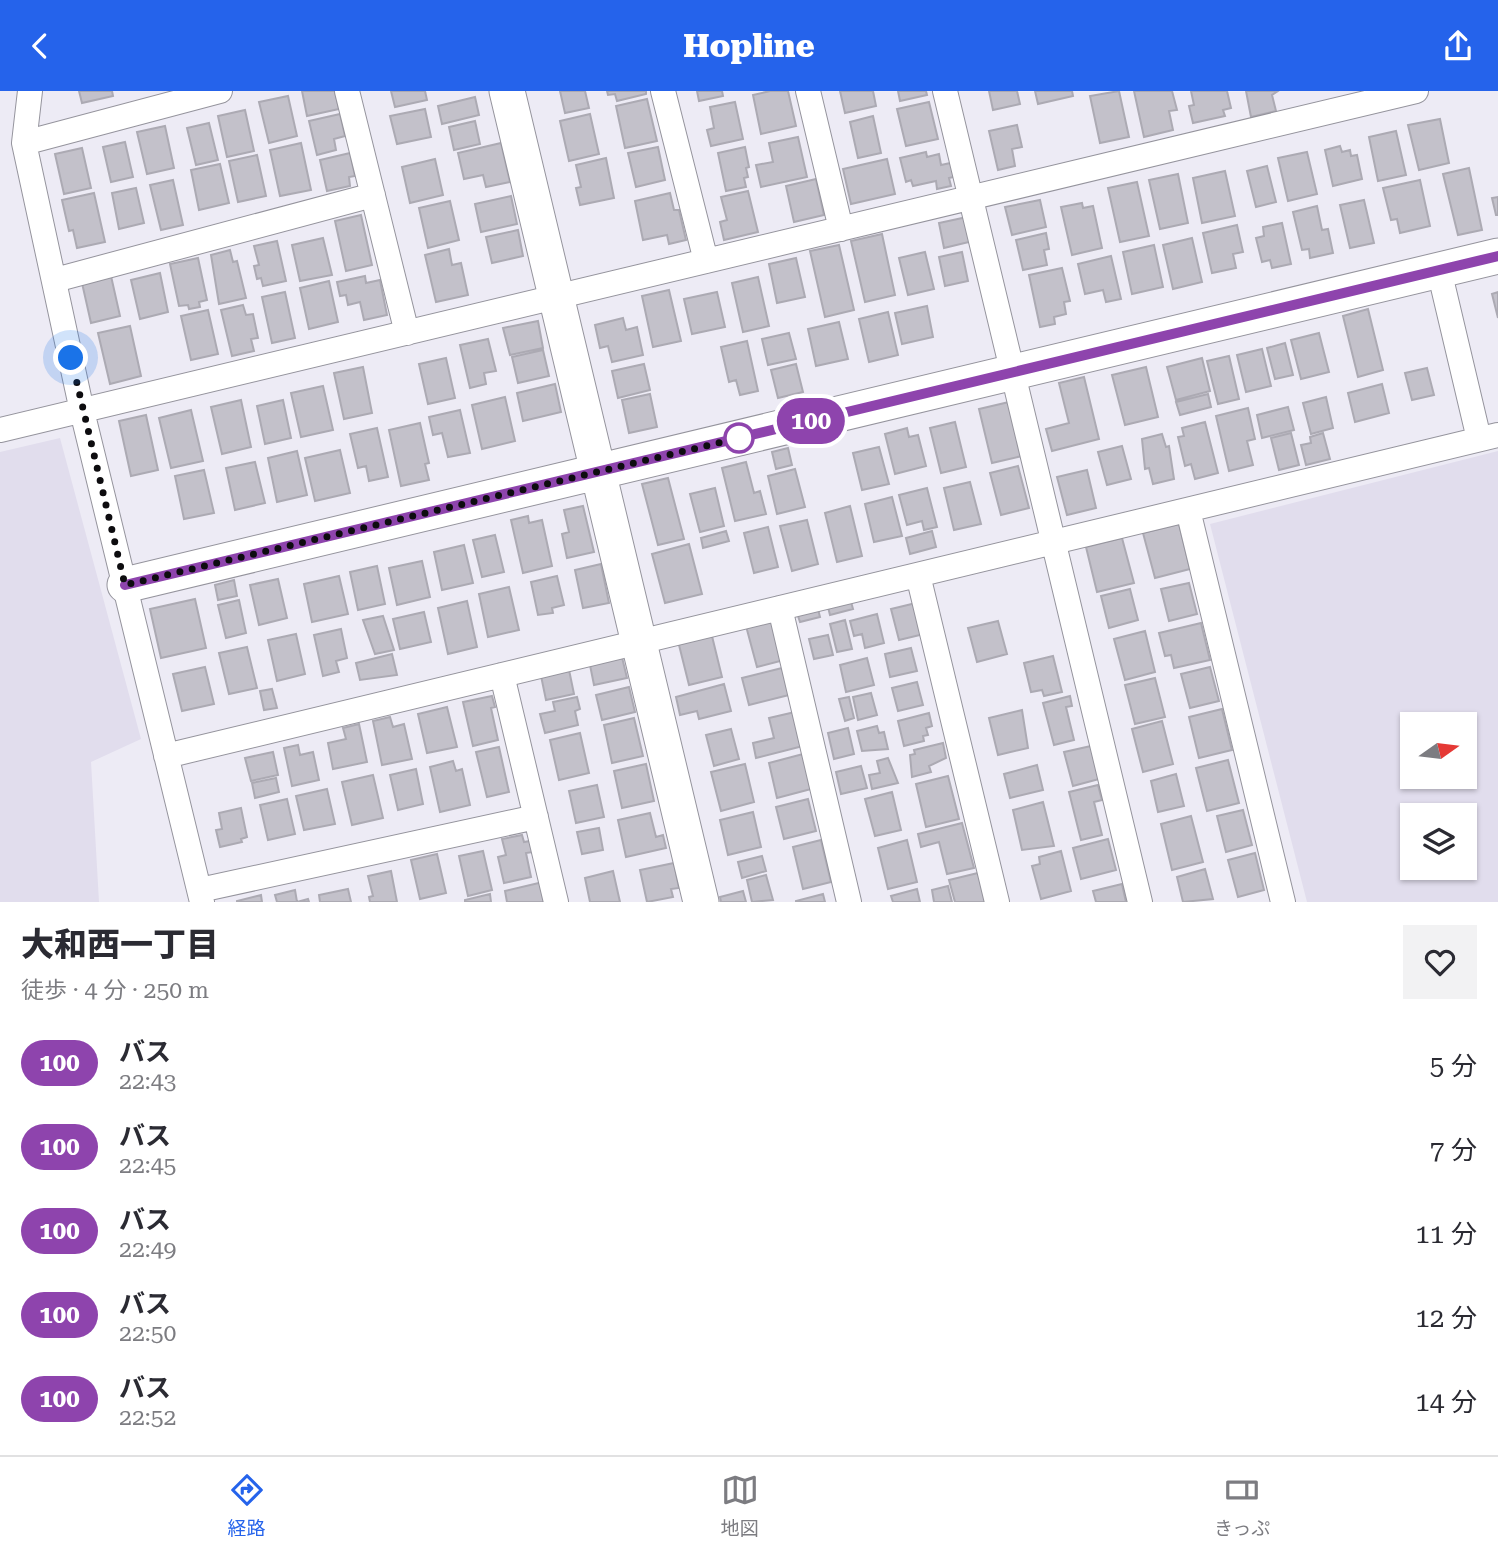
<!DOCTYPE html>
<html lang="ja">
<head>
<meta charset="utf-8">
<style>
  body { margin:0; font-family:"Roboto Serif","Noto Sans JP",serif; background:#f2f2f3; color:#2b2b33; height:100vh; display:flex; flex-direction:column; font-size:26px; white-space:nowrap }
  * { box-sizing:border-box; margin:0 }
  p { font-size:23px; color:#7c7c81 }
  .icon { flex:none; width:38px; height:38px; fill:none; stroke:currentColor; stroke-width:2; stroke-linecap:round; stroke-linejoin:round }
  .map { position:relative; height:811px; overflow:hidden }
  .details { display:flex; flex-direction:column; background:#fff; flex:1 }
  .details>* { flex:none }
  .badge { padding:0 14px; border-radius:23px; font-size:24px; line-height:46px }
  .needle { width:46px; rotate:76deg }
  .buttons { position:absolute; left:1400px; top:621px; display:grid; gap:14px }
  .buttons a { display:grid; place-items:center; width:77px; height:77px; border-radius:0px; background:#fff; box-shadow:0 2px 5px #0004; font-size:35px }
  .you { position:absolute; width:35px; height:35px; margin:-18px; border:5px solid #fff; border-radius:50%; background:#1a73e8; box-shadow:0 0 0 10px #1a73e833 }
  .map>.badge { position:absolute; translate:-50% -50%; box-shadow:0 0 0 4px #fff }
  .round { display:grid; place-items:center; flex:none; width:74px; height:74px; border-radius:0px; background:#f2f2f3 }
  .headline { display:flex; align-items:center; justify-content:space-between; height:119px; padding:0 21px }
  h1 { font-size:33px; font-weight:800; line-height:52px }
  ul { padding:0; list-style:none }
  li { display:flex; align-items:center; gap:21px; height:84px; padding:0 21px }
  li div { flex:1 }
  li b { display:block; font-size:26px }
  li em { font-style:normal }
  li .badge { min-width:77px; font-weight:700; text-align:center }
  header { display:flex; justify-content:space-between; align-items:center; height:91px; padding:0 21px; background:#2563eb; color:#fff; font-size:32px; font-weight:800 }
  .tabs { display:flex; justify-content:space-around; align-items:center; height:98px; border-top:2px solid #e1e1e2; background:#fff; font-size:19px; color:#7c7c81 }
  .tabs a { display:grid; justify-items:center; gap:4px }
  .tabs .current { color:#2563eb }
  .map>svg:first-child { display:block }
</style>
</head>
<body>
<header><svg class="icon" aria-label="back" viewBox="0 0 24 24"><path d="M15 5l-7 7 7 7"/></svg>Hopline<svg class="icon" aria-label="share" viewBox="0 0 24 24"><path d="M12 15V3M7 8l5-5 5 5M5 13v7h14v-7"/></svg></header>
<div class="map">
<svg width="1498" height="811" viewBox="0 0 1498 811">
  <rect width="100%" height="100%" fill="#edebf5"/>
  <path fill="#e1dded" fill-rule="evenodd" d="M60,347l81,301 -50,23 8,140h-99v-450z
    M1498,360v451h-191l-97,-378zM1412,634h53v52h-53zM1412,724h53v53h-53z"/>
  <path fill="#c3c1ca" stroke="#acaab3" stroke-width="2" d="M79,0h33l1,5 -31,7z
    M302,0h33l4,18 -32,7z
    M391,0h34l2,9 -32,7z
    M560,0h25l4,17 -24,5z
    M607,0h39v3l-29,7 -2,-7 -7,1z
    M697,0h25l1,5 -24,5z
    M770,0h18l8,35 -35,8 -8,-39z
    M840,0h33l3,15 -31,7z
    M898,0h28l1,4 -27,6z
    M989,0h28l3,13 -27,6z
    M1035,0h37l1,5 -35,8z
    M1119,0l10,46 -29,6 -10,-47z
    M1134,0h38l5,19 -8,1 4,19 -29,7z
    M1191,0h36l4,17 -8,2 2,6 -32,7 -4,-17 5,-1z
    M1246,0h32l-6,4 4,16 -25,6z
    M288,5l9,40 -28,7 -10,-41z
    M475,6l4,18 -37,9 -4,-18z
    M647,8l10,42 -32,7 -9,-42z
    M735,11l8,37 -32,7 -4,-16 7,-2 -4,-21z
    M929,11l9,37 -32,7 -9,-37z
    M425,18l6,28 -34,7 -7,-28z
    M245,19l9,41 -27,6 -9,-41z
    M340,23l5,22 -11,3 2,11 -19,5 -8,-34z
    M590,23l9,40 -30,7 -9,-40z
    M873,25l8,37 -23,5 -8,-36z
    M1440,28l9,44 -30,7 -11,-45z
    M475,30l5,23 -26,6 -5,-23z
    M209,32l9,37 -22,5 -9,-37z
    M1017,34l5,22 -10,2 3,17 -17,4 -9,-39z
    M165,35l9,42 -27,6 -10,-42z
    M1396,40l10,44 -28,6 -9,-44z
    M798,46l9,40 -46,10 -5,-22 17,-3 -4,-19z
    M125,51l8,35 -22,5 -8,-35z
    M301,52l10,47 -31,6 -10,-46z
    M501,52l9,39 -24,5 -3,-12 -19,4 -6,-26z
    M1340,55l2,6 8,-2 1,6 6,-1 5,24 -29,7 -8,-36z
    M658,56l7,33 -29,7 -8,-34z
    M745,56l4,20 -3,1 2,9 -4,1 2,9 -20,4 -8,-38z
    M82,57l9,40 -27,6 -9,-40z
    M926,61l1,5 12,-3 2,11 14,-3 3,14 -9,2 2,8 -14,3 -1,-8 -23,5 -2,-6 -5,2 -6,-24z
    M1307,61l10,42 -29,7 -10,-43z
    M350,62l5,23 -6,1 1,9 -23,5 -7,-31z
    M257,64l9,41 -28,6 -9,-41z
    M606,67l8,40 -34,7 -4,-17 5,-1 -5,-22z
    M435,68l8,36 -33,8 -8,-36z
    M887,68l8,35 -44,10 -8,-35z
    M220,73l9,39 -30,7 -8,-40z
    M1267,75l9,36 -20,5 -9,-36z
    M1469,77l13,62 -24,5 -15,-61z
    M1225,80l10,45 -33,7 -9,-45z
    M1178,83l10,49 -28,6 -11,-49z
    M816,88l8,36 -30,7 -8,-36z
    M173,89l10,45 -22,5 -11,-45z
    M1420,89l10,46 -30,7 -3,-14 -6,1 -8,-32z
    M1137,91l12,54 -29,6 -12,-54z
    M136,97l8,35 -25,6 -7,-36z
    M748,100l10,41 -34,8 -4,-18 7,-2 -6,-23z
    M94,102l11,49 -28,6 -4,-18 -4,1 -7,-31z
    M670,102l4,17h5l7,30 -17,4 -2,-9 -24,5 -8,-39z
    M511,105l6,28 -36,8 -6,-28z
    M1498,106v18h-2l-4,-17z
    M1040,109l6,27 -34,8 -7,-28z
    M1364,109l10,43 -24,5 -10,-43z
    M450,110l9,39 -31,8 -9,-40z
    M1082,112l1,5 10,-2 9,42 -30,7 -11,-48z
    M1317,115l5,24 6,-1 5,24 -23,5 -1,-9 -7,1 -9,-38z
    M361,124l11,50 -26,6 -11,-50z
    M967,126l6,24 -29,7 -5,-25z
    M1282,132l9,41 -19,4 -2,-8 -8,2 -6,-24 8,-2 -1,-9z
    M1237,134l6,27 -10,2 3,14 -24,5 -9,-40z
    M518,139l5,26 -31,7 -6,-26z
    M1046,142l3,16 -5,1 3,15 -24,5 -7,-30z
    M882,143l13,61 -30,7 -14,-61z
    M323,147l9,37 -32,6 -8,-36z
    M1192,147l10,44 -29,7 -10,-44z
    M277,150l9,40 -23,5 -2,-8 -4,1 -3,-13 5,-1 -5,-19z
    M839,154l15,65 -29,7 -15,-66z
    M1154,154l9,42 -31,7 -9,-42z
    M449,158l3,16 9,-2 7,32 -32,7 -11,-47z
    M230,159l3,12 4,-1 9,37 -27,6 -8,-49z
    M925,161l9,37 -26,6 -9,-37z
    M962,161l6,29 -23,5 -6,-29z
    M1111,165l10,43 -15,3 -3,-12 -18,4 -7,-30z
    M198,167l9,42 -8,2 1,5 -11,2 -1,-4 -9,1 -9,-42z
    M796,167l9,39 -28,6 -8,-39z
    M1062,177l8,33 -6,1 2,12 -12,3 1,7 -15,3 -11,-52z
    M160,182l8,39 -28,7 -9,-39z
    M111,185l9,40 -29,7 -9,-40z
    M365,185l1,7 14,-3 7,35 -23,5 -4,-18 -12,3 -2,-10 -6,1 -3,-14z
    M758,186l11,49 -26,6 -11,-49z
    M329,190l9,41 -29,7 -9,-41z
    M669,199l12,51 -28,6 -11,-51z
    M285,201l10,46 -23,5 -10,-46z
    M717,201l8,35 -33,7 -8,-35z
    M1498,201v26l-6,-24z
    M243,214l3,10 7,-1 5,24 -7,1 3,12 -22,5 -11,-46z
    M927,215l6,31 -31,7 -7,-31z
    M1368,218l15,61 -25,7 -15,-61z
    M208,219l10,44 -27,6 -10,-44z
    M888,221l10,43 -29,7 -10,-43z
    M623,227l3,12 11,-3 6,28 -31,7 -4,-16 -8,2 -5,-23z
    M538,230l5,27 -33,7 -7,-27z
    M839,231l9,37 -32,7 -8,-37z
    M130,235l11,50 -31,8 -12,-51z
    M789,242l7,26 -28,6 -6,-26z
    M1319,242l10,39 -28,7 -10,-39z
    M488,248l8,32 -12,2 2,11 -16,4 -10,-43z
    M747,250l11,50 -18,4 -4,-15 -7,2 -8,-35z
    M1285,252l8,32 -18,4 -8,-31z
    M1262,258l9,37 -25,6 -9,-37z
    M543,259l6,26 -31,7 -6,-26z
    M1229,265l10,43 -21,5 -11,-43z
    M446,267l9,40 -27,6 -9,-40z
    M1202,267l8,33 -34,9 -9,-33z
    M644,273l6,26 -32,8 -6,-27z
    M796,273l7,28 -25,6 -7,-28z
    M363,276l9,46 -28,6 -10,-46z
    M1146,276l12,50 -33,8 -13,-50z
    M1427,277l7,27 -22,5 -7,-27z
    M1084,286l15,62 -47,12 -6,-22 23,-6 -10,-40z
    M555,293l6,28 -38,9 -6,-28z
    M1382,293l7,29 -34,9 -7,-29z
    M323,295l10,44 -32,7 -10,-44z
    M650,303l7,33 -28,6 -7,-33z
    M1208,303l3,13 -31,8 -4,-13z
    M505,306l10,44 -33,8 -10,-44z
    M1326,306l7,31 -22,6 -8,-31z
    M241,309l10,47 -29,7 -11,-47z
    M283,309l8,38 -26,6 -8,-38z
    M1009,311l13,54 -30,7 -13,-54z
    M1288,316l6,23 -32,8 -5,-23z
    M1248,317l7,31 -8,2 6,24 -24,6 -13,-55z
    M191,319l12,51 -32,7 -12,-50z
    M460,319l10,43 -22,4 -6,-24 -9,2 -4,-18z
    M146,324l12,55 -27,6 -12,-55z
    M955,331l11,45 -25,6 -11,-45z
    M1205,331l13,51 -23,6 -4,-15 -6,2 -7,-29 6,-1 -2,-8z
    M420,332l9,40 -4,1 4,16 -28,6 -12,-56z
    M377,337l11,49 -19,4 -3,-15 -8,2 -8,-34z
    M907,337l2,9 9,-2 8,31 -31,8 -10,-40z
    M1291,342l8,32 -20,5 -8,-32z
    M1323,342l7,26 -24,6 -5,-20 10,-2 -1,-6z
    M1162,343l4,13 3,-1 5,33 -21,5 -4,-16 -4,1 -3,-30z
    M1122,355l9,33 -24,6 -9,-33z
    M879,356l10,37 -27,6 -9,-37z
    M788,357l4,17 -16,4 -4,-17z
    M340,359l10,43 -35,8 -10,-43z
    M297,360l10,44 -30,7 -9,-44z
    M255,371l10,41 -30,7 -9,-42z
    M746,371l8,31 6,-2 6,23 -31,7 -13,-53z
    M1018,375l11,42 -28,7 -11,-42z
    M795,378l10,38 -28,7 -9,-38z
    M204,379l10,43 -30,6 -9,-43z
    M1087,379l9,38 -29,7 -10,-38z
    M668,387l16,61 -26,6 -16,-61z
    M970,391l11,42 -27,6 -10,-42z
    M715,397l9,38 -24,6 -10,-38z
    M927,397l10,39 -13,3 -2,-9 -15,4 -8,-30z
    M892,406l10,39 -28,6 -9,-38z
    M583,415l11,46 -27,6 -5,-24 7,-2 -5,-22z
    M850,415l12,50 -25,6 -12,-49z
    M528,425l1,7 13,-3 10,46 -29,7 -12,-53z
    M807,429l11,44 -26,7 -12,-45z
    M1179,433l11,45 -35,9 -12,-45z
    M768,436l10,40 -24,6 -10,-40z
    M726,440l3,10 -26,7 -2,-10z
    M932,440l4,16 -26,7 -4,-16z
    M495,444l9,37 -22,5 -9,-37z
    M1122,447l12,45 -37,9 -11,-45z
    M689,453l13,50 -37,9 -13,-49z
    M464,454l9,38 -31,7 -8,-38z
    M422,470l8,36 -33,8 -8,-37z
    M601,473l8,39 -26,5 -8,-38z
    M377,475l8,38 -27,6 -8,-38z
    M339,485l9,38 -36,8 -8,-38z
    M557,485l7,29 -12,3 1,5 -15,2 -7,-33z
    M278,488l9,39 -28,7 -9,-40z
    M234,489l3,16 -19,4 -3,-15z
    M1189,492l8,31 -28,7 -8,-32z
    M509,496l10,43 -31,7 -9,-43z
    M1130,498l8,31 -29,8 -8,-32z
    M850,507l3,11 -23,6 -3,-12z
    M195,508l11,49 -45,10 -11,-49z
    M239,509l7,33 -20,5 -8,-33z
    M467,510l10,46 -29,7 -10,-46z
    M916,512l8,31 -25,6 -8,-31z
    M817,514l3,12 -20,5 -4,-12z
    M424,521l7,30 -31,7 -7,-30z
    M877,523l7,29 -19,5 -3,-14 -8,2 -4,-15z
    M383,525l11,34 -19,4 -12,-34z
    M774,528l10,41 -27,7 -11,-41z
    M845,529l7,29 -15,3 -7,-28z
    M998,530l9,33 -30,8 -9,-34z
    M1201,532l9,37 -36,8 -3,-13 -6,1 -6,-23z
    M341,538l6,29 -11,3 3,11 -16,4 -9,-41z
    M1145,540l10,41 -30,8 -11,-41z
    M711,541l11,45 -33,8 -11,-44z
    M296,543l9,40 -28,7 -9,-41z
    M828,544l5,20 -19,4 -5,-20z
    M247,556l10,41 -28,6 -10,-41z
    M911,557l6,23 -27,6 -5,-23z
    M621,562l6,25 -33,7 -5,-25z
    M392,563l5,21 -37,5 -4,-17z
    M1053,565l9,36 -18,4 -2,-6 -11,2 -7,-29z
    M867,567l7,27 -28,7 -6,-27z
    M568,574l6,29 -28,6 -6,-29z
    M205,576l9,37 -32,7 -9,-37z
    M1210,576l9,34 -29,7 -9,-34z
    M782,577l7,27 -40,10 -7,-27z
    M1155,587l10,39 -30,7 -10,-39z
    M917,591l6,23 -25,6 -6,-23z
    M724,593l7,27 -32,8 -2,-8 -17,4 -4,-18z
    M629,596l6,25 -33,8 -6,-25z
    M272,598l5,19 -13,2 -4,-19z
    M871,602l6,22 -19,5 -5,-23z
    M492,605l3,11 -4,1 7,32 -25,6 -10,-44z
    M1070,605l2,10 -6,1 8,33 -20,5 -11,-42z
    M577,606l3,12 -5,2 3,14 -33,8 -5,-19 15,-3 -2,-9z
    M849,606l5,21 -9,3 -6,-22z
    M447,616l10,40 -30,6 -9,-39z
    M1222,618l10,41 -33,8 -10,-41z
    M1022,619l6,38 -30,7 -9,-37z
    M795,621l8,34 -47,12 -3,-15 21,-5 -5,-20z
    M929,622l3,13 -6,2 2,7 -5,1 1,5 -20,5 -6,-25z
    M390,626l3,10 11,-3 8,35 -30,6 -9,-44z
    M634,627l9,38 -31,7 -8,-38z
    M1162,630l11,43 -30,8 -11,-43z
    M359,633l8,38 -34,7 -5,-26 18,-4 -3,-11z
    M877,635l2,7 5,-1 4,17 -26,2 -5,-20z
    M848,637l6,26 -20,5 -6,-26z
    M731,638l8,30 -25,7 -8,-31z
    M580,642l9,40 -30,7 -9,-40z
    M943,652l3,15 -17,8 2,6 -19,5 -2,-22 5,-1 -1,-4z
    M298,654l2,10 13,-3 6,28 -27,6 -8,-38z
    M1091,655l8,33 -26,7 -9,-34z
    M499,656l10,45 -22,5 -11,-45z
    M273,661l5,23 -27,6 -6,-23z
    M803,663l8,35 -34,9 -8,-35z
    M888,667l10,25 -26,6 -3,-14 11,-2 -3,-12z
    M1228,669l11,43 -32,8 -11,-43z
    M453,670l3,10 6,-2 8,36 -30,7 -10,-45z
    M646,673l8,37 -32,7 -8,-37z
    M745,673l9,38 -33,9 -10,-39z
    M1037,674l6,25 -33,8 -6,-24z
    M861,675l6,22 -26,6 -5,-22z
    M416,678l7,35 -25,6 -8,-35z
    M1176,683l8,32 -26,6 -7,-31z
    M373,684l10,43 -31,7 -10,-43z
    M948,685l11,43 -33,8 -10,-43z
    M276,687l3,14 -24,6 -3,-15z
    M597,694l7,32 -28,6 -7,-32z
    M1098,694l4,15 -8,2 8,33 -21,5 -12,-48z
    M327,698l8,35 -31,6 -8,-34z
    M892,701l9,38 -26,6 -10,-37z
    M287,708l8,35 -27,6 -8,-35z
    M808,708l8,32 -32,8 -8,-32z
    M1043,711l11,44 -32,4 -9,-40z
    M241,717l6,29 -6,2 1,3 -22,5 -4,-17 6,-1 -3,-16z
    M1243,719l9,35 -26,7 -9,-36z
    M753,721l8,35 -33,8 -8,-35z
    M650,722l6,24 7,-2 3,13 -40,9 -8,-37z
    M1191,725l12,46 -31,8 -11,-46z
    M962,732l12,45 -27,6 -8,-32 -18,5 -3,-13z
    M599,737l4,22 -21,4 -5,-22z
    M522,744l2,7 6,-1 3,11 -7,1 5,24 -27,6 -6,-26 8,-2 -4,-16z
    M1108,748l8,31 -35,9 -8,-31z
    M821,749l10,42 -28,7 -10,-42z
    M907,749l10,42 -29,7 -10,-41z
    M483,760l9,39 -24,6 -9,-40z
    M1061,760l10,40 -30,8 -9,-33 8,-2 -1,-7z
    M1255,762l9,37 -26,7 -10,-37z
    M437,763l9,39 -26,6 -9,-39z
    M762,765l4,15 -24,7 -4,-16z
    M674,772l5,25 -8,1 2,8 -26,5 -7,-32z
    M1205,778l8,30 -30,3 -6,-25z
    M391,780l6,31h-27l-1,-5 4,-1 -5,-20z
    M613,780l7,31h-30l-5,-24z
    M982,781l8,30h-35l-6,-22z
    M766,784l7,25 -21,2 -5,-22z
    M543,791l4,20h-40l-2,-11z
    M1122,793l4,18h-30l-3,-11z
    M948,795l4,16h-18l-2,-12z
    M348,798l3,13h-31l-1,-7z
    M917,798l3,13h-27l-2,-6z
    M295,799l2,12 11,-3 1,3h-32l-2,-7z
    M743,800l3,11h-25l-1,-5z
    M490,803l1,8h-26v-2z
    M823,803l2,8h-29v-1z
    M261,804l1,7h-25v-1z"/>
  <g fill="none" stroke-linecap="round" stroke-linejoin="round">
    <g stroke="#95949d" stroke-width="26">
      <path id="street" d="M30,0l-6,52 58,268 120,491
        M347,0l60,242
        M663,0l43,170
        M808,0l33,138
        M945,0l195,811
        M24,52l196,-52
        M1439,179l40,169
        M55,189l318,-85
        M0,339l1416,-339
        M1188,419l95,392
        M918,484l79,327
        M780,517l69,294
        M502,584l54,227
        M166,665l1332,-321
        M200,799l336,-73"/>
    </g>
    <g stroke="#95949d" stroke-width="37">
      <path id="secondary" d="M507,0l194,811
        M125,494l1373,-329"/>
    </g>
    <use href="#street" stroke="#fff" stroke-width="24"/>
    <use href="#secondary" stroke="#fff" stroke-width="35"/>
  </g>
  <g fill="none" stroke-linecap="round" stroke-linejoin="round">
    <g stroke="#fff" stroke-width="16">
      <path id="line" d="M125,494l1373,-329"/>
    </g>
    <use href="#line" stroke="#8e44ad" stroke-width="10"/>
    <path stroke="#0d0c0f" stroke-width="7" stroke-dasharray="0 12.6" d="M71,267l54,227 614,-147"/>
  </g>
  <circle fill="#fff" stroke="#8e44ad" stroke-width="3.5" cx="739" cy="347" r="14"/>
</svg>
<div class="buttons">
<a><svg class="needle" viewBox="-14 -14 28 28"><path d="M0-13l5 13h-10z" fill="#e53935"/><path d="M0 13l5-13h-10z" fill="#7c7c81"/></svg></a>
<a><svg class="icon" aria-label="layers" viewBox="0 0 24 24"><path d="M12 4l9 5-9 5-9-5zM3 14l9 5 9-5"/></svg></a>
</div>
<div class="you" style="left:71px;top:267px"></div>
<b class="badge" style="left:811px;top:330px;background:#8e44ad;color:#fff">100</b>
</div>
<section class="details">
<div class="headline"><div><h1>大和西一丁目</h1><p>徒歩 · 4 分 · 250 m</p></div><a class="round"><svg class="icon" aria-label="heart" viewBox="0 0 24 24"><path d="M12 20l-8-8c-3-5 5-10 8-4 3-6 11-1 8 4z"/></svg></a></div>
<ul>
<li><span class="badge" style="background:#8e44ad;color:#fff">100</span><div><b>バス</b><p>22:43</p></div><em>5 分</em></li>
<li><span class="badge" style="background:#8e44ad;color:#fff">100</span><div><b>バス</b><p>22:45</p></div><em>7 分</em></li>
<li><span class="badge" style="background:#8e44ad;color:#fff">100</span><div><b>バス</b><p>22:49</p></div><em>11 分</em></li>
<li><span class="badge" style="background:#8e44ad;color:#fff">100</span><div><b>バス</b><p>22:50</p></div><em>12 分</em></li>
<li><span class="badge" style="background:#8e44ad;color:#fff">100</span><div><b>バス</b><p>22:52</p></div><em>14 分</em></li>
</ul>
</section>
<nav class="tabs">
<a class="current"><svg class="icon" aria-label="directions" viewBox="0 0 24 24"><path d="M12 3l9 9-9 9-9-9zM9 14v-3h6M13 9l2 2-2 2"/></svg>経路</a>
<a><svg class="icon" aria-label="map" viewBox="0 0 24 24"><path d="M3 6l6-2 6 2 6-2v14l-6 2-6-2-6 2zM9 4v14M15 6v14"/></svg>地図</a>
<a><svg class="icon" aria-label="tickets" viewBox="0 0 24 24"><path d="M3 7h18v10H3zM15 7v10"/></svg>きっぷ</a>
</nav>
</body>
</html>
